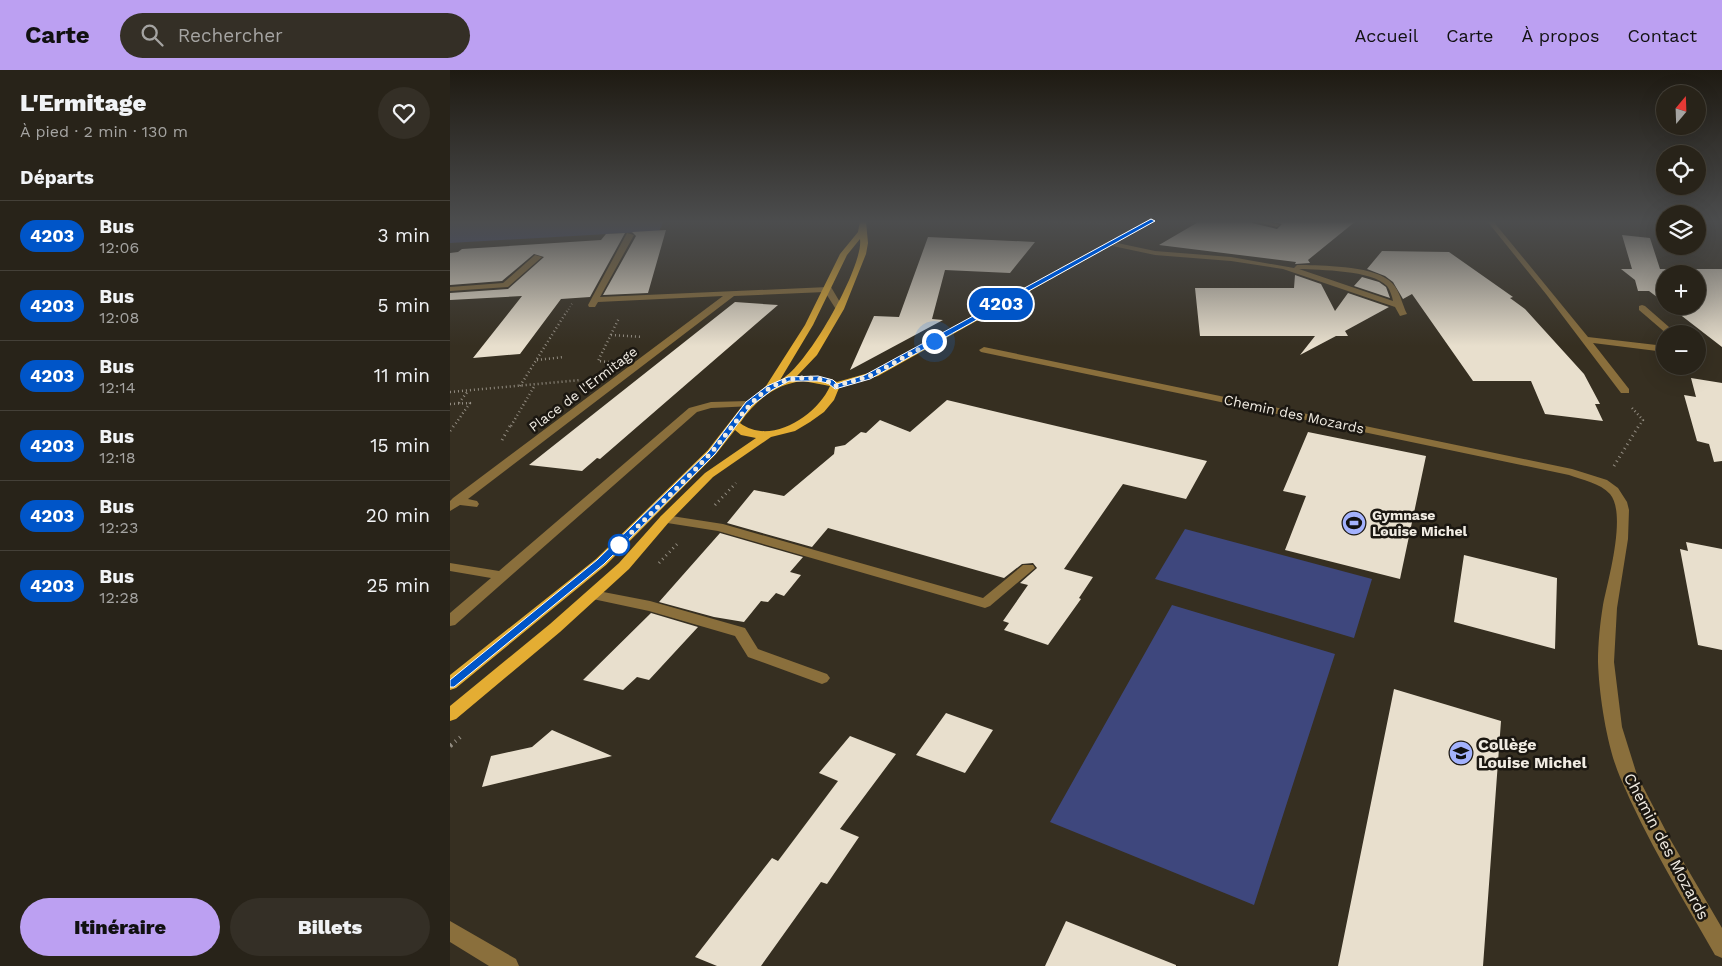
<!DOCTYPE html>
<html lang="fr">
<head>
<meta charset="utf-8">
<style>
  body { margin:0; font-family:"Work Sans",sans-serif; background:#342f26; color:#f1f3f6; height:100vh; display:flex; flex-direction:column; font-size:19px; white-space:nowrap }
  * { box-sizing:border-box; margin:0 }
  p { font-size:16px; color:#a5a4a2 }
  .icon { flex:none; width:28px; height:28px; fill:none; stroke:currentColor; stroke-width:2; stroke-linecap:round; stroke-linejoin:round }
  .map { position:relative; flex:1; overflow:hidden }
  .side { display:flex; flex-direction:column; background:#282319; width:450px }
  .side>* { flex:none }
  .badge { padding:0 10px; border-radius:16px; font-size:18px; line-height:32px }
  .needle { width:32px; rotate:19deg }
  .fabs { position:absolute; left:1206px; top:15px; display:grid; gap:10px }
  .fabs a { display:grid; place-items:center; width:50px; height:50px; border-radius:50%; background:#282319; box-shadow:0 5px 20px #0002,0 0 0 1px #444038; font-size:25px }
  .you { position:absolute; width:25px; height:25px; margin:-12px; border:4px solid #fff; border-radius:50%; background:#1a73e8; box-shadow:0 0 0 8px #1a73e833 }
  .map>.badge { position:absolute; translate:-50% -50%; box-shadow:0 0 0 2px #fff }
  h2 { padding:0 20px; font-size:19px; line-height:45px }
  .round { display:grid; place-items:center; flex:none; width:52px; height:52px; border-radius:26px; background:#342f26 }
  .overview { display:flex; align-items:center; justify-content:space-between; height:85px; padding:0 20px }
  h1 { font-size:24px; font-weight:800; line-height:38px }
  .cta { display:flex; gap:10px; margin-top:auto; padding:10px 20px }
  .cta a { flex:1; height:58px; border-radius:30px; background:#bca0f2; color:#111; font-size:20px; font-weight:800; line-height:58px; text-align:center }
  .cta a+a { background:#342f26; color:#f1f3f6 }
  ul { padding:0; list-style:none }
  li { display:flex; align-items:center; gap:15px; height:70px; padding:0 20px; border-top:1px solid #444038 }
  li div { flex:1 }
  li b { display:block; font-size:19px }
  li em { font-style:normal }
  li .badge { min-width:55px; font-weight:700; text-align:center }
  header { display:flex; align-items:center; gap:30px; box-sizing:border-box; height:70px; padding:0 25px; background:#bca0f2; color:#111 }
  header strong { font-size:24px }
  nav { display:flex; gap:28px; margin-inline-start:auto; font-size:18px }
  .search { width:350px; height:45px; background:#342f26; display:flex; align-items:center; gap:12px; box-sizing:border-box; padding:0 18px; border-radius:28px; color:#a5a4a2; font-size:19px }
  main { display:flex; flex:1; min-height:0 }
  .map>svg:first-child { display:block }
</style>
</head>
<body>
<header>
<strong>Carte</strong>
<div class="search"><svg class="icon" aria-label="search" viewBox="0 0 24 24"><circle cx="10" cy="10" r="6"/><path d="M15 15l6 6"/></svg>Rechercher</div>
<nav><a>Accueil</a><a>Carte</a><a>À propos</a><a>Contact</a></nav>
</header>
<main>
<section class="side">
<div class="overview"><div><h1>L'Ermitage</h1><p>À pied · 2 min · 130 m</p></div><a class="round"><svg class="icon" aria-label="heart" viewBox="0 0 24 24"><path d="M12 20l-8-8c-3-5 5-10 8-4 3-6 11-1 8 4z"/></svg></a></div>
<h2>Départs</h2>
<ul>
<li><span class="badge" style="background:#0055c8;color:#fff">4203</span><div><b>Bus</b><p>12:06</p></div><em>3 min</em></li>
<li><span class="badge" style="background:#0055c8;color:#fff">4203</span><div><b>Bus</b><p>12:08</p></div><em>5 min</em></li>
<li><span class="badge" style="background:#0055c8;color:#fff">4203</span><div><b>Bus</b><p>12:14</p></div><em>11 min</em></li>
<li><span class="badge" style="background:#0055c8;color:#fff">4203</span><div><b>Bus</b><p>12:18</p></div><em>15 min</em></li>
<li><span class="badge" style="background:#0055c8;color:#fff">4203</span><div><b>Bus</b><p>12:23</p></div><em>20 min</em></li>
<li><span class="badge" style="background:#0055c8;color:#fff">4203</span><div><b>Bus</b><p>12:28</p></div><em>25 min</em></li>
</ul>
<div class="cta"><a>Itinéraire</a><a>Billets</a></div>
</section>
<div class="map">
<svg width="1272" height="896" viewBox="0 0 1272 896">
  <rect width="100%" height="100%" fill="#362f21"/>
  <path fill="#3e477d" d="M0,151h214l-5,10 -209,12z
    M735,459l187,50 -18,59 -199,-59z
    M722,535l163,49 -81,251 -204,-83z"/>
  <path fill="#e8dfcd" d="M750,151h50l2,2 25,6 5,-5 -12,-3h86l-48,39 2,3 -15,1 1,-2 -137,-17z
    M216,160l-18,63 -45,2 33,-59 -4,-4z
    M175,163l-35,64 -29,2 -41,55 -47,4 49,-62 -72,4v-7l58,-4 36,-32 -10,-3 -32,27 -52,4v-32l8,-1 4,-3 139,-9 5,-6z
    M1172,165l28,3 10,31h62v78l-53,-41h29v-32h-33v29l-16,-12h-11l-3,-11 -14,-11h11z
    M478,167l107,5 -25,31 -65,-3 -13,49 11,1 -93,50 24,-54 25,1z
    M932,181l67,1 64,45 -3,1 15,11 59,65 16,30h-5l8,17 -58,-7 -14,-33h-58l-61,-87 -9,5 -10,-17 -8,-6 -18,-7z
    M845,205l26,9 14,27 13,-18 41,14 -44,24 3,5h-12l-36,19 15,-19h-115l-5,-48h99z
    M912,207l17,5 7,5 4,11 -36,-12z
    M285,232l43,3 -178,154 -3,-1 -15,13 -53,-6z
    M1241,308l31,5v78l-8,1 -5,-18 -12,-3 -13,-46 12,2z
    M497,330l122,29 138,32 -21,38 -63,-15 -59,85 29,8 -14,21 2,1 -33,46 -44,-15 5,-7 -6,-2 25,-36 -8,-2 17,-15 -4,-5 -11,1 -18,14 -176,-50 -16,19 -85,-24 27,-33 30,6 50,-42 1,-7 10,-2 16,-13 5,1 14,-13 30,12z
    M858,362l118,24 -26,123 -115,-29 21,-54 -23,-5z
    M270,463l83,24 -13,15 11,3 -17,21 -8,-3 -8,9 -7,-1 -17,21 -30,-5 -55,-15z
    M1236,472l36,7v101l-24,-5 -18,-96 8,2z
    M1014,485l93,23 -2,71 -101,-27z
    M201,543l47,14 -49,53 -12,-3 -14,13 -40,-10z
    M944,619l107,32 -18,245h-145z
    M496,643l47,17 -28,43 -49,-18z
    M102,660l60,26 -130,31 9,-31 41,-9z
    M400,666l46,18 -56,75 19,8 -32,47 -6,-2 -60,84h-44l-22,-9 77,-99 6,3 60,-80 -19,-8z
    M616,851l110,44v1h-131z"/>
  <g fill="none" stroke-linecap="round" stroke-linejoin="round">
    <path stroke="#938d82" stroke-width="2" stroke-dasharray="0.5 2.5" stroke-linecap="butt" d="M580,151l77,3
      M117,242l6,-10"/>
    <path stroke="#938d82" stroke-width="2.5" stroke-dasharray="1 3" stroke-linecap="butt" d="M161,265l31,2
      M87,290l27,-3
      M159,292l-11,-1 21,-43
      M70,316l47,-75
      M0,322l131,-12
      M9,333l9,-12
      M0,334l20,-1 -16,23
      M1182,338l11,12 -4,6
      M61,356l24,-41"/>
    <path stroke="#938d82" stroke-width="3" stroke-dasharray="1 4" stroke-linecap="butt" d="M0,361l5,-7
      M52,370l9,-16
      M1164,396l26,-42
      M265,435l21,-22
      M209,493l20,-21"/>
    <path stroke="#938d82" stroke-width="4" stroke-dasharray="1 4.5" stroke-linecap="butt" d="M1,675l12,-10"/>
    <path stroke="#938d82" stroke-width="4.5" stroke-dasharray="2 5.5" stroke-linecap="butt" d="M0,676l3,-2"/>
    <path fill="#8a6f3c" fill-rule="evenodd" d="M802,151h12l16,4 -3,2z
      M1037,151h6l95,116 77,9v6l-72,-9 36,46v4h-8l-75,-99z
      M177,163l7,2 -34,62 228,-10h3l13,22 -7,2 -12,-19 -91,4 -266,203 9,2 2,3 -2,3 -17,-2 -10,6v-10l3,-3 270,-202 -125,6 -3,5h-6l-1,-2z
      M658,171l47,10 76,6 63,11 3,-3h9c22,1 70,1 86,18 8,8 10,21 15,31l-7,2 -5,-9 -112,-38 -52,-8 -76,-6 -47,-10zM849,199c21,1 73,1 88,17 3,4 5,10 6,15z
      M85,185l7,2 -34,30 -58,4v-4l53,-4z
      M1192,235l3,1 32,28h-10l-28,-24v-4z
      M534,277l588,122 35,11 11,8 9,14 2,8 -1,29 -11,69 -3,54 8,65 15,48 33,64 52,89v30l-7,-3c-33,-58 -69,-116 -95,-178 -13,-30 -21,-82 -22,-115 0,-18 2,-39 5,-57 5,-25 24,-91 7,-111 -10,-11 -28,-14 -41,-19l-588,-123 -2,-2z
      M299,331l5,3 -1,2 -42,2 -14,4 -242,213 -5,1v-13l41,-35 -41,-7v-8l49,8 190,-163 22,-6z
      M215,445l58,9 260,74 40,-33h10l2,3 -45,38 -5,2 -267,-77 -57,-9 -2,-3 2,-3z
      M143,520l57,11 95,27 13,21 69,25 3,4 -3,4 -5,2 -74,-27 -13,-21 -86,-25 -61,-13 -2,-3 2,-3z
      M0,851l66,38 3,7h-30l-39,-24z"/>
    <path fill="#e4ad33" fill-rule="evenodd" d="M410,151h6l2,22 -2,11 -22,55 -27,46 -20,21 34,3 6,3 35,-10 276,-151h7l-277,155 -39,12 -5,12 -10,12 -14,10 -15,9 -24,6 -58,40 -44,45 -40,47 -69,63 -104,87 -6,2v-15l100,-82 69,-61 42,-47 44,-43 51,-35 -15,-3 -6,-5 -19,24 -110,111 -150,123 -6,2v-15l146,-116 112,-109 35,-45 23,-19 39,-61 35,-71 18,-22zM410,169c4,27 -54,130 -80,141l33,-55 34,-70zM353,311l27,5c-13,30 -60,60 -90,37 15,-22 35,-39 63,-42z"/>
  </g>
  <linearGradient id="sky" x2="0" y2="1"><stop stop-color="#1e1a12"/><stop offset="0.55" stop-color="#4c4d4e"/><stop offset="1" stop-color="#4c4d4e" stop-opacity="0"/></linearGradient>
  <rect width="1272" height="276" fill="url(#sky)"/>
  <path fill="#0055c8" stroke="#fff" d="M701,149l4,2 -285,158 -35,10 -7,-6 -10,-2h-29l-17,9 -21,16 -36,48 -111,110 -150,123h-4v-7l147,-120 112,-109 37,-49 21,-16 21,-9 30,-1 15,4 4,4 28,-9z"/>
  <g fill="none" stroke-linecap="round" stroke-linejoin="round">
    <path stroke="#f1ece3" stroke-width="5" stroke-dasharray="0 9" d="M169,475c29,-29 59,-57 87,-87 30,-30 51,-82 101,-80 10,1 21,1 28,8l33,-9 66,-36"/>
  </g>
  <defs>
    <g id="stadium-disc" transform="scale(1.25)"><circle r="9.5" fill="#a3b2fd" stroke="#1b1711"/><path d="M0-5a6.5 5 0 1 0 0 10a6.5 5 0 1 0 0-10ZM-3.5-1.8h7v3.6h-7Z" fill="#111"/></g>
    <g id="school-disc" transform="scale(1.25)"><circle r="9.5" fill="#a3b2fd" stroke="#1b1711"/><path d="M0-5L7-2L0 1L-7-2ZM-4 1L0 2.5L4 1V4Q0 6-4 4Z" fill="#111"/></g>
  </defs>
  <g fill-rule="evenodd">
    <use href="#stadium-disc" x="904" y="453"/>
    <use href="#school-disc" x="1011" y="683"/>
  </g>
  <circle fill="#fff" stroke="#0055c8" stroke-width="2.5" cx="169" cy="475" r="10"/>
  <g text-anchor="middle" stroke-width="5" stroke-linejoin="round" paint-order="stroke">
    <g font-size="14" fill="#f1ece3" stroke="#1b1711">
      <text transform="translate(133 319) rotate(-37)" y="5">Place de l'Ermitage</text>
      <text transform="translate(844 344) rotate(12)" y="5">Chemin des Mozards</text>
    </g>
    <g font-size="14" font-weight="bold" fill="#f1ece3" stroke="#1b1711" text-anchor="start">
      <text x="922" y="450">Gymnase<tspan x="922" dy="16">Louise Michel</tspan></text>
    </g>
    <g font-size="16" font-weight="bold" fill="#f1ece3" stroke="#1b1711" text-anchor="start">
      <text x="1028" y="680">Collège<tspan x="1028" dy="18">Louise Michel</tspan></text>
    </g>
    <g font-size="16" fill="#f1ece3" stroke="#1b1711">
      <text transform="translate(1217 776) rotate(62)" y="6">Chemin des Mozards</text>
    </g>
  </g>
</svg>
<div class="fabs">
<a><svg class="needle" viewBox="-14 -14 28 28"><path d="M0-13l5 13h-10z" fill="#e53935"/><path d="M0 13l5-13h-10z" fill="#a5a4a2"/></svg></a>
<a><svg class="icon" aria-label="locate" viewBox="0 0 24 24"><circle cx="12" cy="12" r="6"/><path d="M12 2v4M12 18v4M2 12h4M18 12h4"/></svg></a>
<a><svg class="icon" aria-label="layers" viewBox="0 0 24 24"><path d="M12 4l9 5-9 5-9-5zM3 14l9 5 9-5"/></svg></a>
<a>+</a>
<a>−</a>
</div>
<div class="you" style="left:484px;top:271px"></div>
<b class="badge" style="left:551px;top:234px;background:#0055c8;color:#fff">4203</b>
</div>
</main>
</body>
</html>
